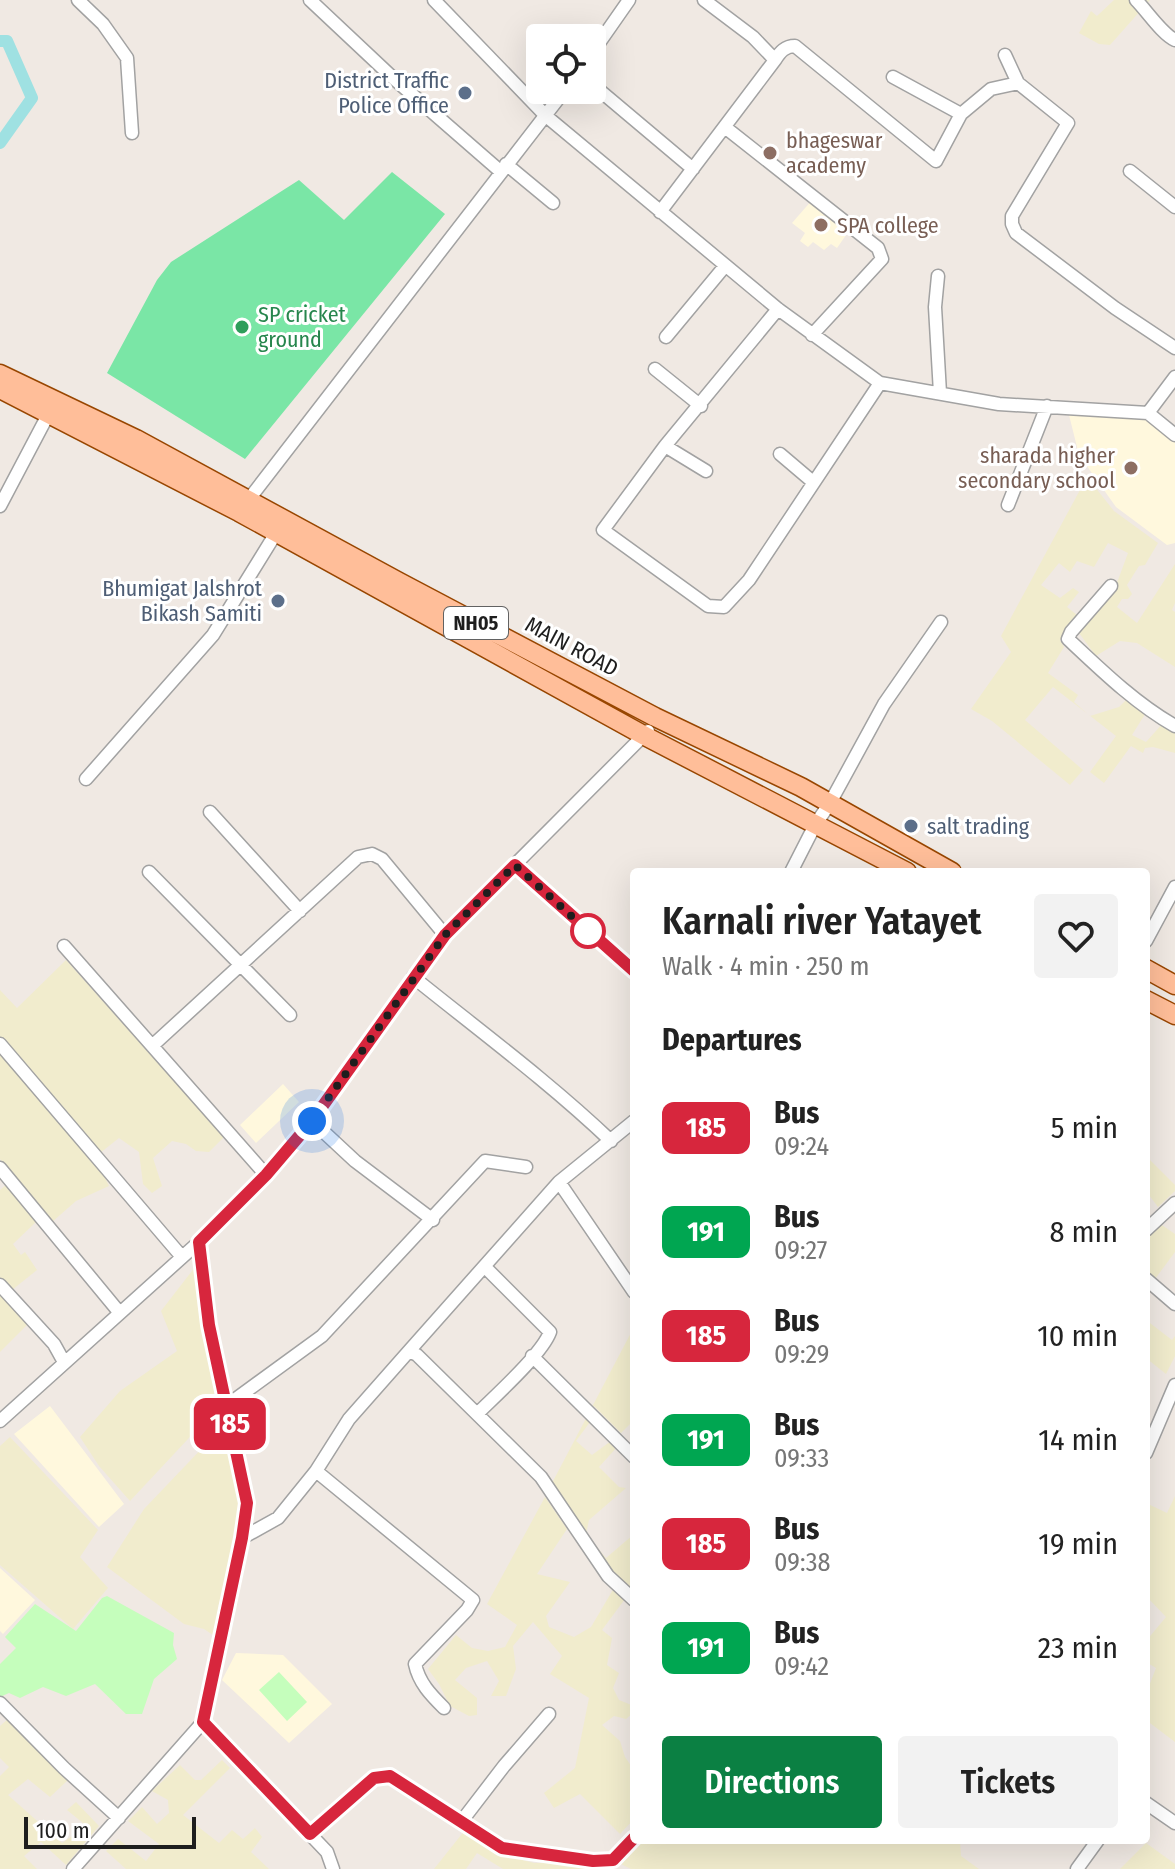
<!DOCTYPE html>
<html lang="en">
<head>
<meta charset="utf-8">
<style>
  body { margin:0; font-family:"Fira Sans Condensed",sans-serif; background:#f2f2f2; color:#222; height:100vh; display:flex; flex-direction:column; font-size:30px; white-space:nowrap }
  * { box-sizing:border-box; margin:0 }
  p { font-size:26px; color:#767676 }
  .icon { flex:none; width:44px; height:44px; fill:none; stroke:currentColor; stroke-width:2; stroke-linecap:round; stroke-linejoin:round }
  .map { position:relative; flex:1; overflow:hidden }
  .details { position:absolute; left:630px; top:868px; width:520px; height:976px; display:flex; flex-direction:column; background:#fff; border-radius:8px; box-shadow:0 8px 32px #0002 }
  .details>* { flex:none }
  .badge { padding:0 16px; border-radius:12px; font-size:28px; line-height:52px }
  .controls { position:absolute; left:526px; top:24px; display:grid; gap:16px }
  .controls a { display:grid; place-items:center; width:80px; height:80px; border-radius:8px; background:#fff; box-shadow:0 8px 32px #0002; font-size:40px }
  .scale { position:absolute; left:24px; bottom:20px; width:172px; box-sizing:border-box; padding-left:8px; border:4px solid #1e1e1e; border-top:0; font-size:22px; line-height:28px; white-space:nowrap; color:#1e1e1e; -webkit-text-stroke:6px #fff; paint-order:stroke }
  .you { position:absolute; width:40px; height:40px; margin:-20px; border:6px solid #fff; border-radius:50%; background:#1a73e8; box-shadow:0 0 0 12px #1a73e833 }
  .map>.badge { position:absolute; translate:-50% -50%; box-shadow:0 0 0 4px #fff }
  h2 { padding:0 32px; font-size:30px; line-height:72px }
  .round { display:grid; place-items:center; flex:none; width:84px; height:84px; border-radius:8px; background:#f2f2f2 }
  .head { display:flex; align-items:center; justify-content:space-between; height:136px; padding:0 32px }
  h1 { font-size:38px; font-weight:600; line-height:60px }
  .button { display:flex; gap:16px; margin-top:auto; padding:16px 32px }
  .button a { flex:1; height:92px; border-radius:8px; background:#0b8043; color:#fff; font-size:32px; font-weight:600; line-height:92px; text-align:center }
  .button a+a { background:#f2f2f2; color:#222 }
  ul { padding:0; list-style:none }
  li { display:flex; align-items:center; gap:24px; height:104px; padding:0 32px }
  li div { flex:1 }
  li b { display:block; font-size:30px }
  li em { font-style:normal }
  li .badge { min-width:88px; font-weight:700; text-align:center }
  .map>svg:first-child { display:block }
</style>
</head>
<body>
<div class="map">
<svg width="1175" height="1869" viewBox="0 0 1175 1869">
  <rect width="100%" height="100%" fill="#f0e9e3"/>
  <path fill="#fff8dd" d="M813,199l38,29 -14,20 -6,-4 -7,6 -11,-8 -5,5 -8,-6 5,-8 -13,-10z
    M1069,415l76,4 30,19v105l-8,2 -51,-38 -37,-52z
    M283,1084l16,18 -43,41 -16,-18z
    M50,1406l74,98 -25,23 -85,-93z
    M0,1568l35,32 -32,34 -3,-3z
    M236,1653l47,2 49,49 -43,39 -67,-63z"/>
  <path fill="#f1eccd" d="M1114,0h36l-40,45 -11,-1 -20,-11 12,-22 6,5z
    M1087,477l27,34 44,32 -13,22 -6,1 -12,19 5,9 -4,5h-6l-5,8 20,16 38,-59v39l-3,7 3,2v55l-38,-24 -17,-2 -24,15 -17,-23 28,-32 11,-21 10,-27 -20,-10 -14,24 -17,-6 -7,11 -11,-9 -18,22 19,13 13,-10 6,4 -12,15 10,8 -17,25 4,7 -16,26 30,22 -4,7 16,14 29,-9 9,-9 19,13 -15,24 14,7 18,-20 11,8v23l-22,-6 -8,1 -2,5 -12,-7 -27,37 -14,-11 26,-36 -63,-49 -28,33 58,50 -13,15 -78,-64 -21,-12 40,-57 -10,-16z
    M66,960l158,177 -15,15 -13,-1 -10,-7 -14,-3 -19,17 9,28 -10,7 -9,-9 -4,-32 -20,-14 -24,19 14,29 -33,15 -24,21 -52,-63v-169l17,18z
    M1146,1156l29,29v6l-17,16 -12,-16z
    M7,1184l30,37 -24,23 8,11 4,-3 12,18 -25,20 -12,-13v-87z
    M1159,1223l16,11v18l-20,27 -9,-7v-35z
    M195,1267l22,141 -87,93 -31,-35 -19,-29 40,-46 57,-40 -16,-40z
    M0,1290l30,32 -30,30z
    M1146,1320l26,20 3,-4v20l-9,18 -20,-16z
    M634,1327v93l-13,13 -27,-27 -8,13 4,3 -14,19 16,14 19,-14 7,5 -19,21 20,20 7,1 -37,32 -3,14 20,24 28,-24v56l-26,-23 -57,-82z
    M228,1421l28,84 -19,101 -2,3 -18,-4 16,9 -10,28 -19,-13 -20,-5 -77,-57 37,-58z
    M10,1437l88,93 -18,27 28,31 -35,41 -73,-64v-119z
    M1175,1496v246l-29,-22v-26l10,-26 -10,-6v-21l20,-24 -20,-21v-93l21,10z
    M545,1497l22,32 -30,45 33,8 -24,34 3,11 25,10 17,-10 23,-39 11,11 -23,31 10,8 -5,27 12,8 -6,15 6,12 15,6v6l-8,7 -12,-3 -12,9 18,16 5,16 9,13v49l-14,15 -40,-40 -26,14 -10,-15 31,-25 14,-70 -39,-24 12,-18 -29,-34 -20,24 3,23 -10,27h-15l8,-15 -12,-20 -21,7 -11,12 22,18v17l-8,1 -19,-10 -11,-22 -11,-15 28,-34 16,13 16,3 17,-4 12,-22 -30,-21z
    M8,1719l60,61 -18,17 -22,-18 -20,16 54,48 16,-11 5,-9 -16,-13 9,-8 23,24 -33,39 -25,-23 -17,14 13,13h-37v-93l9,-9 -9,-9v-32z
    M222,1760l8,8 -47,47 36,28 13,-13 11,9 12,-11 7,9 -11,15 18,17h-143l-20,-18 12,-12 28,22 13,-17 -31,-23 14,-14 15,17 12,-11 -1,-13 -16,-9 28,-26 15,15h6z
    M465,1830l43,26 26,7h48l32,6h-111l-26,-16 -11,16h-32z
    M643,1840h317l1,16 18,13h-348l-12,-6z
    M1146,1843l29,21v5h-55z"/>
  <path fill="#c5febc" d="M107,1596l67,37 -1,12 4,14 -23,20 -12,35h-16l-31,-30 -29,12 -23,-9 -23,11 -11,-5 -9,4v-33l16,-16 -11,-11 30,-33 41,27 26,-33z
    M279,1672l28,30 -20,19 -28,-31z"/>
  <path fill="#7ae6a6" d="M392,172l53,42 -200,245 -138,-86 50,-93 14,-18 128,-82 45,40z"/>
  <g fill="none" stroke-linecap="round" stroke-linejoin="round">
    <path stroke="#9fe1e2" stroke-width="12" d="M0,41h7l25,57 -32,45"/>
    <g stroke="#a2a2a2" stroke-width="15">
      <path id="street" d="M78,0l25,24 24,34 5,75
        M310,0l82,77 108,94
        M434,0l112,116 232,193 102,74 119,21 149,9 27,22
        M1136,0c11,11 26,34 39,40
        M592,53l37,-53
        M1005,55l13,28 50,40 -56,93v8l4,9 99,75 60,40
        M775,60c5,-8 10,-14 20,-14l141,115 25,-47 30,-25 27,-6
        M893,77l68,37
        M592,84l101,85
        M726,128l152,120 4,11 -70,76
        M506,164l47,39
        M1130,171l45,36
        M660,212l115,-152 -22,-23 -49,-37
        M938,276l-3,31 5,86
        M778,309l-113,137 -62,84 105,76 16,1 25,-27 131,-197
        M666,337l59,-71
        M655,369l46,37
        M1148,413l27,-36
        M665,446l41,25
        M780,454l33,28
        M246,503l319,-413
        M1008,505l39,-99
        M0,506l49,-93
        M1111,586l-40,46 -3,7c33,31 68,65 107,87
        M86,779l127,-144 63,-102
        M210,812l90,99
        M515,865l119,106
        M149,872l141,143
        M791,872l24,-47 15,-22 54,-99 57,-82
        M1146,941l29,-54
        M64,946l202,229
        M413,977c67,54 136,105 198,164
        M0,1044l182,213
        M152,1046l206,-189 14,-3 10,5 63,76
        M312,1121l43,40 78,59
        M0,1168l119,144
        M559,1182l75,-61
        M1146,1230l29,-27
        M1146,1279l29,25
        M0,1285l54,59 10,18
        M409,1351l150,-169 75,110
        M532,1356l102,101
        M226,1406l96,-70 163,-175 41,6
        M477,1414c18,-18 65,-60 73,-82l-65,-65
        M0,1421l199,-179
        M1146,1453l29,-68
        M316,1471l33,-52 60,-68 8,4 124,122 67,99 26,24
        M242,1538l36,-20 38,-47 157,129 -6,10 -52,54c4,19 16,31 29,44
        M0,1703l64,65 55,50
        M1146,1803l29,20
        M461,1822l43,-56 45,-52
        M310,1834l64,-56 16,-2 112,72 91,13 20,-1 21,-22
        M73,1869l130,-147
        M333,1869l-6,-17 -124,-130 39,-184 5,-35 -38,-178 -10,-83 67,-67 46,-54 133,-186 203,-204
        M1077,1869l21,-29"/>
    </g>
    <g stroke="#984600" stroke-width="21">
      <path id="primary" d="M0,374l136,65 263,143 256,135 146,70 151,85
        M0,389l239,123 406,224 262,136
        M1146,969l29,16
        M1146,1000l29,15"/>
    </g>
    <use href="#street" stroke="#fff" stroke-width="12"/>
    <use href="#primary" stroke="#ffbe99" stroke-width="18"/>
  </g>
  <g fill="none" stroke-linecap="round" stroke-linejoin="round">
    <g stroke="#fff" stroke-width="18">
      <path id="line" d="M634,971l-119,-106 -70,70 -133,186 -46,54 -67,67 10,83 38,178 -5,35 -39,184 107,112 64,-56 16,-2 112,72 91,13 20,-1 21,-22"/>
    </g>
    <use href="#line" stroke="#d7263d" stroke-width="12"/>
    <path stroke="#1e1e1e" stroke-width="8" stroke-dasharray="0 14.4" d="M312,1121l133,-186 70,-70 73,66"/>
  </g>
  <g fill="#5c6f8a" stroke="#fff" stroke-width="3">
    <circle cx="465" cy="93" r="8"/>
    <circle cx="278" cy="601" r="8"/>
    <circle cx="911" cy="826" r="8"/>
  </g>
  <g fill="#8d6e63" stroke="#fff" stroke-width="3">
    <circle cx="770" cy="153" r="8"/>
    <circle cx="821" cy="225" r="8"/>
    <circle cx="1131" cy="468" r="8"/>
  </g>
  <circle fill="#2e9e5b" stroke="#fff" stroke-width="3" cx="242" cy="327" r="8"/>
  <circle fill="#fff" stroke="#d7263d" stroke-width="4" cx="588" cy="931" r="16"/>
  <g text-anchor="middle" stroke-width="6" stroke-linejoin="round" paint-order="stroke">
    <rect fill="#fff" stroke="#626262" stroke-width="2" x="444" y="607" width="64" height="32" rx="6"/>
    <g font-size="20" font-weight="bold" fill="#1e1e1e">
      <text x="476" y="630">NH05</text>
    </g>
    <g font-size="22" fill="#4e5e75" stroke="#fff" text-anchor="end">
      <text x="449" y="88">District Traffic<tspan x="449" dy="25">Police Office</tspan></text>
      <text x="262" y="596">Bhumigat Jalshrot<tspan x="262" dy="25">Bikash Samiti</tspan></text>
      <text x="927" y="834" text-anchor="start">salt trading</text>
    </g>
    <g font-size="22" fill="#785e54" stroke="#fff" text-anchor="start">
      <text x="786" y="148">bhageswar<tspan x="786" dy="25">academy</tspan></text>
      <text x="837" y="233">SPA college</text>
      <text x="1115" y="463" text-anchor="end">sharada higher<tspan x="1115" dy="25">secondary school</tspan></text>
    </g>
    <g font-size="22" fill="#27864d" stroke="#fff" text-anchor="start">
      <text x="258" y="322">SP cricket<tspan x="258" dy="25">ground</tspan></text>
    </g>
    <g font-size="22" fill="#1e1e1e" stroke="#fff">
      <text transform="translate(572 646) rotate(28)" y="8">MAIN ROAD</text>
    </g>
  </g>
</svg>
<div class="controls">
<a><svg class="icon" aria-label="locate" viewBox="0 0 24 24"><circle cx="12" cy="12" r="6"/><path d="M12 2v4M12 18v4M2 12h4M18 12h4"/></svg></a>
</div>
<div class="scale">100 m</div>
<div class="you" style="left:312px;top:1121px"></div>
<b class="badge" style="left:230px;top:1424px;background:#d7263d;color:#fff">185</b>
<section class="details">
<div class="head"><div><h1>Karnali river Yatayet</h1><p>Walk · 4 min · 250 m</p></div><a class="round"><svg class="icon" aria-label="heart" viewBox="0 0 24 24"><path d="M12 20l-8-8c-3-5 5-10 8-4 3-6 11-1 8 4z"/></svg></a></div>
<h2>Departures</h2>
<ul>
<li><span class="badge" style="background:#d7263d;color:#fff">185</span><div><b>Bus</b><p>09:24</p></div><em>5 min</em></li>
<li><span class="badge" style="background:#00a651;color:#fff">191</span><div><b>Bus</b><p>09:27</p></div><em>8 min</em></li>
<li><span class="badge" style="background:#d7263d;color:#fff">185</span><div><b>Bus</b><p>09:29</p></div><em>10 min</em></li>
<li><span class="badge" style="background:#00a651;color:#fff">191</span><div><b>Bus</b><p>09:33</p></div><em>14 min</em></li>
<li><span class="badge" style="background:#d7263d;color:#fff">185</span><div><b>Bus</b><p>09:38</p></div><em>19 min</em></li>
<li><span class="badge" style="background:#00a651;color:#fff">191</span><div><b>Bus</b><p>09:42</p></div><em>23 min</em></li>
</ul>
<div class="button"><a>Directions</a><a>Tickets</a></div>
</section>
</div>
</body>
</html>
